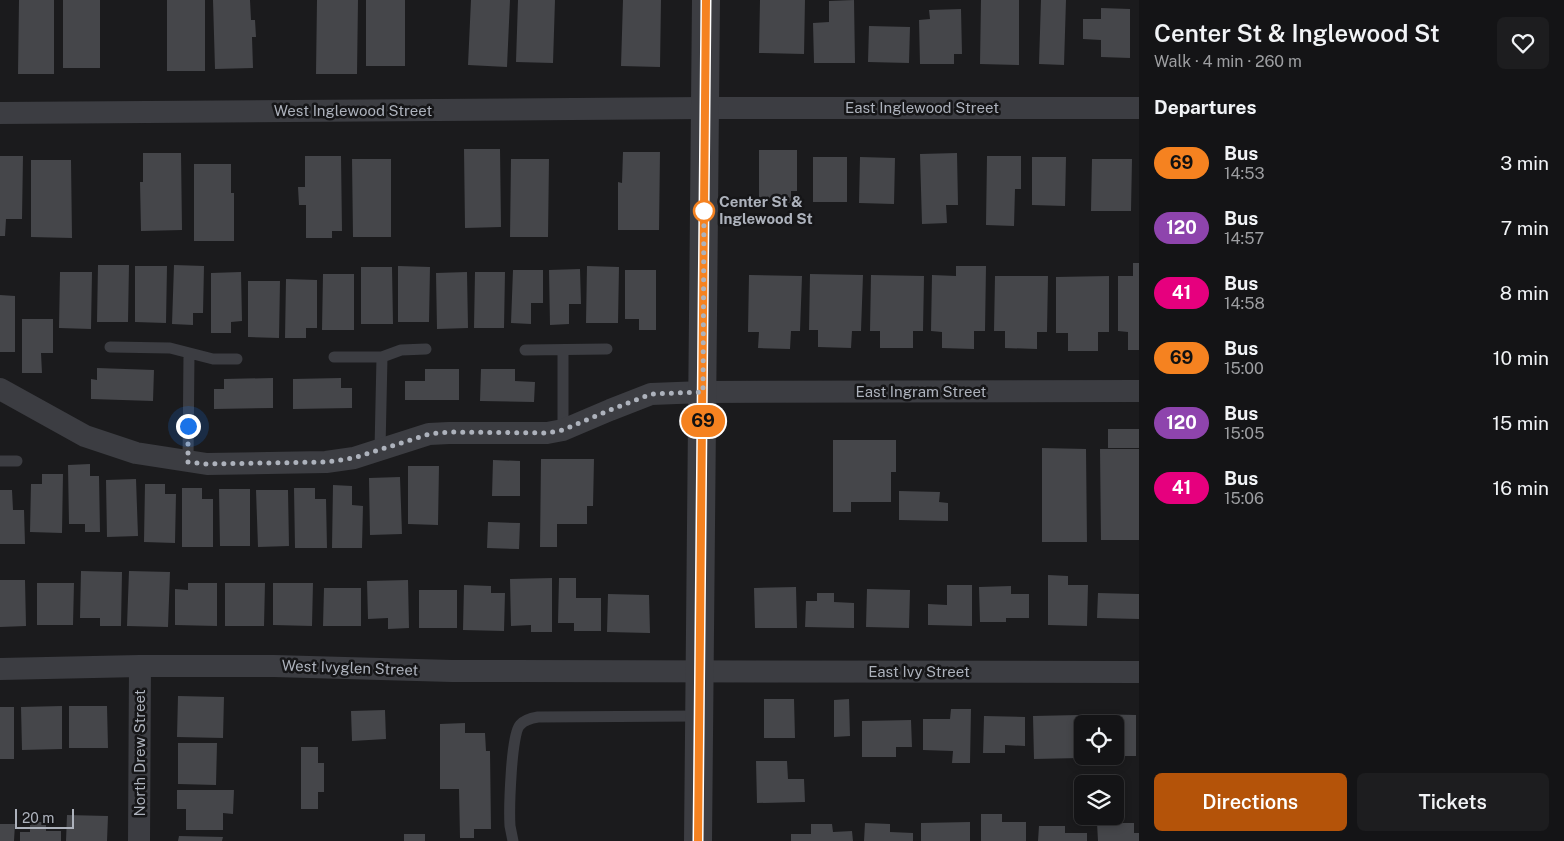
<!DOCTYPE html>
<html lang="en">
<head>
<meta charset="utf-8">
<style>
  body { margin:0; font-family:"Public Sans",sans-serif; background:#1d1d1f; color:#f1f3f6; height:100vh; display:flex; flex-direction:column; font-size:19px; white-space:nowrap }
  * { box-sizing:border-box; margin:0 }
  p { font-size:16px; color:#9d9ea1 }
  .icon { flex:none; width:28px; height:28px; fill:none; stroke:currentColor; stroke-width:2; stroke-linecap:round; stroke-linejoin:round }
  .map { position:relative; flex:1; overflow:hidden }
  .drawer { display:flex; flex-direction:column; background:#141416; width:425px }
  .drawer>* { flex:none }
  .badge { padding:0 10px; border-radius:16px; font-size:18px; line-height:32px }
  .fabs { position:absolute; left:1074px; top:715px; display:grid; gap:10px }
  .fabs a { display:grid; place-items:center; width:50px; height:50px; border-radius:8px; background:#141416; box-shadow:0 2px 8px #0003,0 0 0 1px #333335; font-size:25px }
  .scale { position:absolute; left:15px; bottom:12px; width:59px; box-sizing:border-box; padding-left:5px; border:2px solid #adb2bc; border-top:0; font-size:14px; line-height:18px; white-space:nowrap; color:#adb2bc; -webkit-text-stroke:4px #161618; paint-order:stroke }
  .you { position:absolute; width:25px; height:25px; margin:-12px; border:4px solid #fff; border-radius:50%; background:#1a73e8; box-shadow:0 0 0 8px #1a73e833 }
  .map>.badge { position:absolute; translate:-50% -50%; box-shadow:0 0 0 2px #fff }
  h2 { padding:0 15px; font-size:19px; line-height:45px }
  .round { display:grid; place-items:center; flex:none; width:52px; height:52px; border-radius:8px; background:#1d1d1f }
  .overview { display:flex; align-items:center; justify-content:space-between; height:85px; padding:0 15px }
  h1 { font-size:24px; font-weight:600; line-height:38px }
  .cta { display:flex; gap:10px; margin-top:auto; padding:10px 15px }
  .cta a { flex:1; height:58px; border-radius:8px; background:#b45309; color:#fff; font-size:20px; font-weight:600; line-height:58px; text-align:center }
  .cta a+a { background:#1d1d1f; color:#f1f3f6 }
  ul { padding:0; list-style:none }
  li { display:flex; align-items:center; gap:15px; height:65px; padding:0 15px }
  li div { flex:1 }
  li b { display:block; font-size:19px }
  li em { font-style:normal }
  li .badge { min-width:55px; font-weight:700; text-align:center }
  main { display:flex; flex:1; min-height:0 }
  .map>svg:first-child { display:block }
</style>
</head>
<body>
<main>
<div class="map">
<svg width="1139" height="841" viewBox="0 0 1139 841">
  <rect width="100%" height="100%" fill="#1b1b1d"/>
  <path fill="#45464a" d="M19,0h35v74h-36z
    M63,0h37v68h-37z
    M167,0h38v71h-38z
    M213,0h37l1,20h4l1,17h-4l1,31 -38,1z
    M317,0h41l-1,74h-41z
    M366,0h39v66h-39z
    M471,0h39l-3,67 -39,-2z
    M518,0h37l-2,63 -37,-1z
    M623,0h38l-1,67 -39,-1z
    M760,0h45l-1,54 -45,-1z
    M854,0l1,63h-41l-1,-40 16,-1v-21z
    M981,0h38v65l-39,-1z
    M1041,0h25l-2,65 -25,-1z
    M1101,8l29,1v49l-29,-1v-17l-18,-1v-20h18z
    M961,9l1,45h-8v10h-34l-1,-44 11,-1 -1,-9z
    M869,26l41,1 -1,36 -41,-1z
    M464,149h36l1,78 -36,1z
    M759,150h38v41h-6v12h-32z
    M623,152h37l-1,78h-41v-48l4,1z
    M143,153h38l1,77 -41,1 -1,-49h3z
    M957,153l1,52h-12l1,18 -25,1 -2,-70z
    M0,156h23l-1,63h-16l-1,17h-5z
    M305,156h36l1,75h-10v7h-26v-33h-7l-1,-18h7z
    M987,156h34v33h-6l-1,37 -28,-1z
    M813,157h34v45h-34z
    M860,157l35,1 -1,46 -35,-1z
    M1032,157h34l-1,49 -33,-1z
    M352,159h39v78h-38z
    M511,159h38l-1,78h-38z
    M1092,159h40l-1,52h-40z
    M31,160h40l1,78 -41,-1z
    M194,164h37v29h3v48h-40z
    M1133,263h6v87h-11v-18l-10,-1v-55h15z
    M98,265h31l-1,57h-31z
    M174,265l30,1 -1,47h-10v12l-21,-1z
    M135,266h32l-1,57 -31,-1z
    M398,266l32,1 -1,55h-31z
    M587,266l32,1 -1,56h-32z
    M956,266h30l-1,65h-11v18l-32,-1v-16l-11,-1 1,-56 24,1z
    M361,267h31l1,57h-32z
    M580,269l1,35h-12v20l-19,1 -1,-55z
    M513,270h30v33h-12v21l-20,-1z
    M625,270h31v60h-17v-11h-14z
    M60,272h32l-1,57 -32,-1z
    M241,272l1,49 -11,1v11h-20v-60z
    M467,272l1,56 -31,1 -1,-56z
    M475,272h30l-1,56h-30z
    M323,274h31v56h-32z
    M810,274l53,1 -2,56h-9l-1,17 -33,-1v-17h-9z
    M749,275l53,1 -2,55h-9l-1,18 -32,-1 1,-16h-11z
    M871,275l53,1 -1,55h-10v17h-33v-17h-10z
    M995,276h53l-1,56h-10v17l-32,-1v-17h-11z
    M1109,276v56h-11v19h-30v-18h-12v-56z
    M286,279l31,1v48h-11v10h-21z
    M248,281h32l-1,57 -31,-1z
    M0,295l15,1v56h-15z
    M22,319h31v34h-12l1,20h-20z
    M97,368l57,2 -1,31 -62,-2v-20l6,1z
    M425,369h34v31h-54v-19h20z
    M481,369h34v12l20,1 -1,20 -54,-1z
    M273,378v30l-59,1v-20h10v-10z
    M341,378v10h11v20l-59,1v-30z
    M1108,429h31v19h-31z
    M833,440h63v32h-5v30h-40v10h-18z
    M1042,448l44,1 1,93h-45z
    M1100,449h39v91h-38z
    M541,459h53l-1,47h-6v18h-30v23h-17z
    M493,460l27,1v35h-28z
    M90,464v12h9l1,56h-15v-8h-16l-1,-59z
    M408,466h31l-1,59 -30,-1z
    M42,474h21l-1,59 -32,-1 1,-48h11z
    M400,477l2,57 -32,1 -1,-57z
    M136,479l2,57 -31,1 -1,-57z
    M145,484h20v10h11l-1,49 -31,-1z
    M333,485l19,1v19l11,1 -1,42h-30z
    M182,488h20v11h11v48h-31z
    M294,488h21v11h11l1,49h-32z
    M219,489h31v57h-30z
    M0,490h12l1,20h11l1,34h-25z
    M256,490h32l1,56 -31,1z
    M899,491l41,1 -1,10 9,1v18l-49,-1z
    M488,522l32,1 -1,26 -32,-1z
    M81,571l41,1 -1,54h-21v-8h-20z
    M129,571l41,1 -2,55 -41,-1z
    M1048,575l20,1v9h20l-1,41 -39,-1z
    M552,578v54h-21v-7l-20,1 -1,-47z
    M559,578h17v20h25v33h-27v-8h-16z
    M0,580h25l1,46 -26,1z
    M408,580l1,48 -21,1v-11l-20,1 -1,-38z
    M37,583h37l-1,42h-36z
    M188,583h29v43l-42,-1v-36l13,1z
    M225,583h40l-1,43h-39z
    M273,583h40l-1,43 -39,-1z
    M464,585l27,1v7h14l-1,38 -41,-1z
    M947,585h25v41l-44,-1v-21l19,1z
    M1011,586v8h18v24h-23v4h-26l-1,-35z
    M796,587l1,41h-42l-1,-40z
    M324,588h37v38h-38z
    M867,589l43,1 -1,38 -43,-1z
    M419,590h38v38h-38z
    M817,593h17v9l20,1v25l-49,-1 1,-26h11z
    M1098,593l41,1v25l-42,-1z
    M608,594l41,1 1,38 -43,-1z
    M178,696l46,1 -1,41 -46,-1z
    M764,699h30l1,39h-31z
    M849,699l1,37 -16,1v-37z
    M62,706v43l-40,1 -1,-43z
    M69,706h38l1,42h-39z
    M0,707h14v52h-14z
    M951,709h20l-1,54h-18l1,-12 -30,-1v-31h27z
    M385,710l1,29 -34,2 -1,-30z
    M1093,714l43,1v41h-21v-32h-22z
    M1079,715l1,43 -46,1 -1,-43z
    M984,716l41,1v29l-20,-1v8h-22z
    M911,720l1,27h-16v10h-34v-36z
    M465,723v10h20l1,18h4l1,78h-17v9h-14l-1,-49h-19v-65z
    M178,743h39l-1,42 -38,-1z
    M301,747h17v16h6v29h-6v17h-17z
    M756,761h31l1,18h16l1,23 -48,1z
    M177,790h57l-1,24 -10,-1v17h-37v-21h-9z
    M981,814h21v8h24v19h-45z
    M67,815l41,1 -1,25h-41z
    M30,822h16v9h15v10h-41v-9h10z
    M970,822v19h-49v-18z
    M865,823l25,1v8l23,1v8h-49z
    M1097,823h37v10h5v8h-41z
    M0,824h15l-1,17h-14z
    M811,824h21l1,8 19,-1 1,10h-62v-7h20z
    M1039,826h26v7h22v8h-49z
    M404,834h21v7h-21z
    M179,836l44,1 -1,4h-44z"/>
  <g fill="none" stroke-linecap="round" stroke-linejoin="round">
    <path stroke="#3c3d42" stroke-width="11" d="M110,347l60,1 43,11h24
      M525,350l82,-1
      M334,357h48l19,-7 25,-1
      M563,430v-80
      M380,449l2,-92
      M0,461h17
      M188,462l1,-109
      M513,841c-1,-5 -2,-10 -3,-15 -1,-16 1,-93 10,-101 4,-5 12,-7 18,-8l161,-1"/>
    <path stroke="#3c3d42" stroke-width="22" d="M0,113l705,-5h434
      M0,389l85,47 51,17 71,11 119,-2 28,-4 75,-24 20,-1h98l16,-3 47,-20 41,-16 52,-2 436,-1
      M0,669l140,-3h134l178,5 687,1
      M139,841l1,-175"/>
    <path stroke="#3c3d42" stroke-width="28" d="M698,841l8,-841"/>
  </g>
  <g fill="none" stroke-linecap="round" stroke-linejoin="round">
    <g stroke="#fff" stroke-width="11">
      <path id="line" d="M698,841l8,-841"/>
    </g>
    <use href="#line" stroke="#f58220" stroke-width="8"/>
    <path stroke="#adb2bc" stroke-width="5" stroke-dasharray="0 9" d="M188,426v36l19,2 119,-2 28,-4 75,-24 20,-2 98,1 16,-3 47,-20 41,-16 52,-2 1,-189v8"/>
  </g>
  <circle fill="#fff" stroke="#f58220" stroke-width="2.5" cx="704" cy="211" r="10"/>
  <g text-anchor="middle" stroke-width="5" stroke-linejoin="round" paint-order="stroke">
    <g font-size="15" fill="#adb2bc" stroke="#161618">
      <text x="922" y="113">East Inglewood Street</text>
      <text x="353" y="116">West Inglewood Street</text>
      <text x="921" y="397">East Ingram Street</text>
      <text transform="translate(350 668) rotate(2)" y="5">West Ivyglen Street</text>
      <text x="919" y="677">East Ivy Street</text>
      <text transform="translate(140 753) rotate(-90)" y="5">North Drew Street</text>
    </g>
    <g font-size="15" font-weight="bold" fill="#adb2bc" stroke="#161618" text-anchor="start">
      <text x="719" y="207">Center St &amp;<tspan x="719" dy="17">Inglewood St</tspan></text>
    </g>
  </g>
</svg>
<div class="fabs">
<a><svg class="icon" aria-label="locate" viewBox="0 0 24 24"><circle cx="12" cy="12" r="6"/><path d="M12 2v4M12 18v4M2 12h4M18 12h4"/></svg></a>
<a><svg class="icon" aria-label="layers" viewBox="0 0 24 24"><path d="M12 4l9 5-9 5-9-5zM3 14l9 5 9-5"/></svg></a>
</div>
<div class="scale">20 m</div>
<div class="you" style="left:188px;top:426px"></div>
<b class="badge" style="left:703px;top:421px;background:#f58220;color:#111">69</b>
</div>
<section class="drawer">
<div class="overview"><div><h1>Center St &amp; Inglewood St</h1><p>Walk · 4 min · 260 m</p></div><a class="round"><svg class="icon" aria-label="heart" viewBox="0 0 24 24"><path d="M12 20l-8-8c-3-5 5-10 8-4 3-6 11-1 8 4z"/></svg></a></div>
<h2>Departures</h2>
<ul>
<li><span class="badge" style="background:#f58220;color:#111">69</span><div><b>Bus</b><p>14:53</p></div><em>3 min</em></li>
<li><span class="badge" style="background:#8e44ad;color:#fff">120</span><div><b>Bus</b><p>14:57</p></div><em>7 min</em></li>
<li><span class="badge" style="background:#e6007e;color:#fff">41</span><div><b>Bus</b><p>14:58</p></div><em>8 min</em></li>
<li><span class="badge" style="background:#f58220;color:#111">69</span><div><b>Bus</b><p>15:00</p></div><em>10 min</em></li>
<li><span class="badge" style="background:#8e44ad;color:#fff">120</span><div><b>Bus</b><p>15:05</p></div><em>15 min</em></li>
<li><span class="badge" style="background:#e6007e;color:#fff">41</span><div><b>Bus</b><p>15:06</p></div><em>16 min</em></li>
</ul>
<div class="cta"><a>Directions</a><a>Tickets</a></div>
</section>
</main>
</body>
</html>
